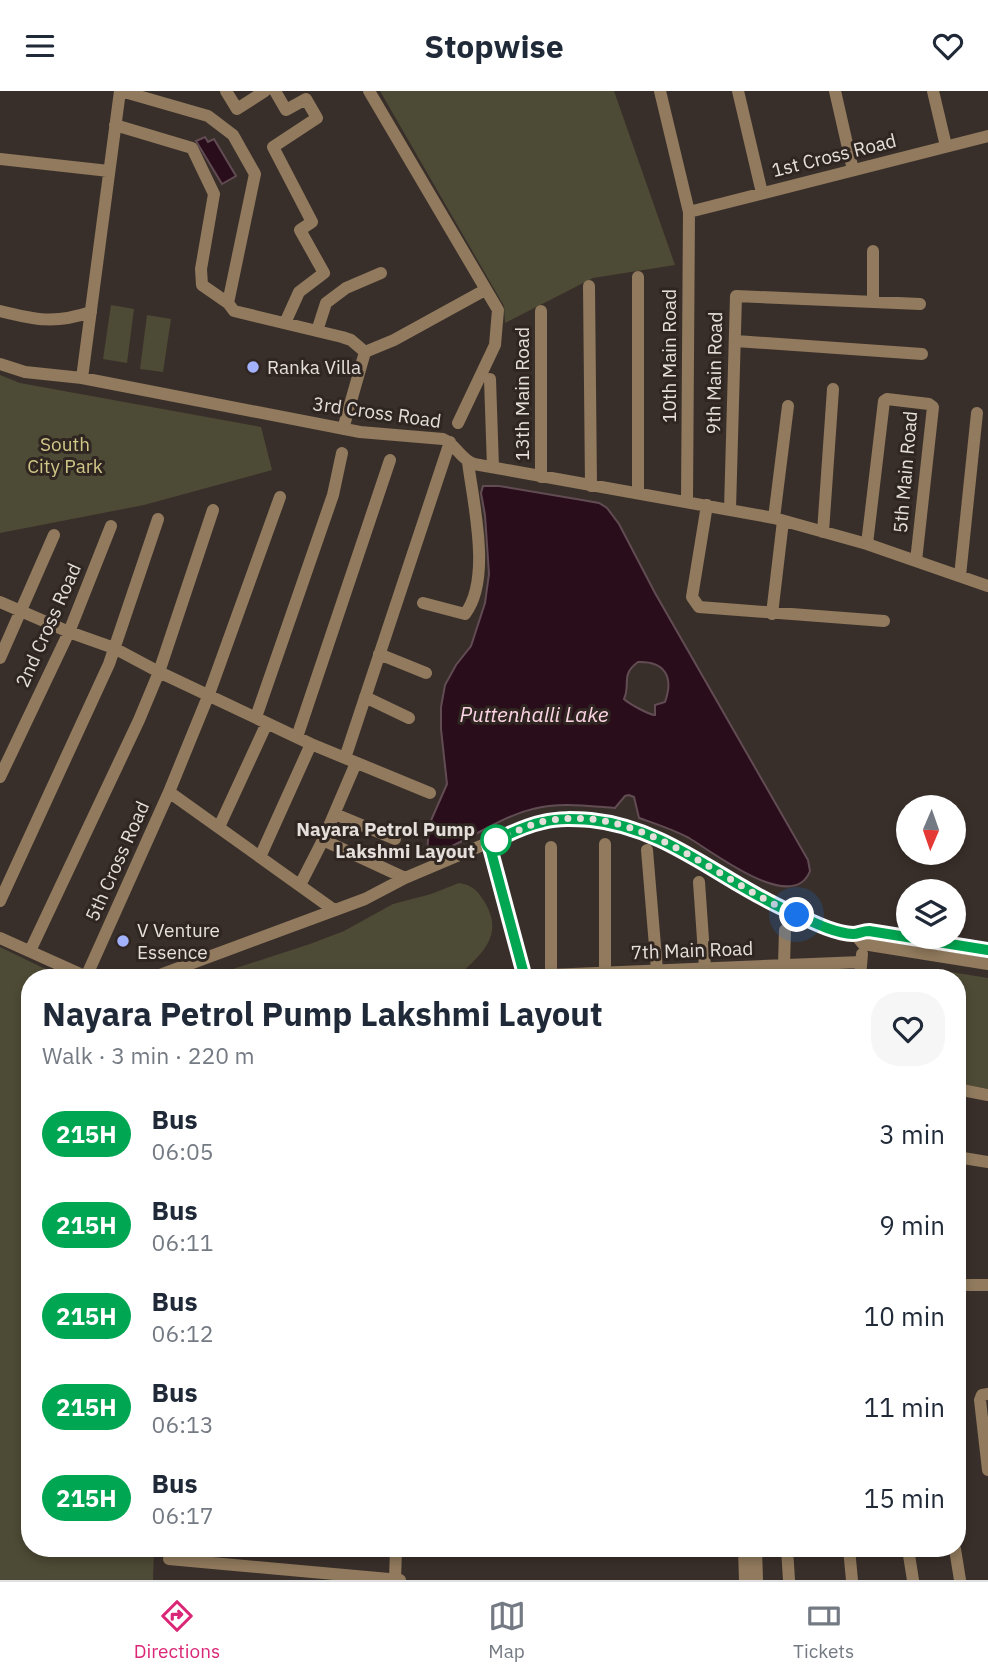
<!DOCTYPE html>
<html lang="en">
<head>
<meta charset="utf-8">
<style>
  body { margin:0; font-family:"IBM Plex Sans",sans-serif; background:#f6f6f7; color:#1f2937; height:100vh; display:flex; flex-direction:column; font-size:26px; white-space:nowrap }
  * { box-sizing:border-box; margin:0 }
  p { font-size:23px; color:#747a83 }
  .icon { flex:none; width:38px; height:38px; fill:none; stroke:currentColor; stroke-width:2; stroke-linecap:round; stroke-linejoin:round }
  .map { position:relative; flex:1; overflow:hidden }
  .drawer { position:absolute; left:21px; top:878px; width:945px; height:588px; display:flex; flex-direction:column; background:#fff; border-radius:28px; box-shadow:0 4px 10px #0003 }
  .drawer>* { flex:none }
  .badge { padding:0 14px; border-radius:23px; font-size:24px; line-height:46px }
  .needle { width:46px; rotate:182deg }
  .buttons { position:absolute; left:896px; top:704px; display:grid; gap:14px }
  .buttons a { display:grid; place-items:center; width:70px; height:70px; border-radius:50%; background:#fff; box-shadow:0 4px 10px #0003; font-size:35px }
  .you { position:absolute; width:35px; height:35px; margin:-18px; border:5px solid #fff; border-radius:50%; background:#1a73e8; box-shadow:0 0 0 10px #1a73e833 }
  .map>.badge { position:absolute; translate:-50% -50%; box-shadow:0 0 0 4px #fff }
  .round { display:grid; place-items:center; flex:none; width:74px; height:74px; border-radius:28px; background:#f6f6f7 }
  .head { display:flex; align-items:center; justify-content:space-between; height:119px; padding:0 21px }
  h1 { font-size:33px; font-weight:700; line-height:52px }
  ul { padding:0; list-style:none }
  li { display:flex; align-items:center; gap:21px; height:91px; padding:0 21px }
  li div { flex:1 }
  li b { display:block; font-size:26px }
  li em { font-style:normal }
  li .badge { min-width:77px; font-weight:700; text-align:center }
  header { display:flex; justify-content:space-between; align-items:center; height:91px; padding:0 21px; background:#fff; font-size:32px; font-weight:700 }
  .tabs { display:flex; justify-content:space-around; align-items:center; height:98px; border-top:2px solid #e0e1e3; background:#fff; font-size:19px; color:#747a83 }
  .tabs a { display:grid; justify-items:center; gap:4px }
  .tabs .on { color:#db2777 }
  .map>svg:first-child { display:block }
</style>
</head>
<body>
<header><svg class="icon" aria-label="menu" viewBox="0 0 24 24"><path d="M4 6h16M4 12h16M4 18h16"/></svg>Stopwise<svg class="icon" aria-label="heart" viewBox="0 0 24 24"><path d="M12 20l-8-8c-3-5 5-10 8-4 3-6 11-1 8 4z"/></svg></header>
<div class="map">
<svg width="988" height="1489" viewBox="0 0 988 1489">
  <rect width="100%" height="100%" fill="#392f2a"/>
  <path fill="#4d4a35" d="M380,0h234l61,174 -82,13 -88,45 -1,-17z
    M111,214l23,4 -7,54 -24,-4z
    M147,224l24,4 -8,53 -23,-3z
    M0,284l20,8 241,44 11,43 -128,35 -144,28z
    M459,792c13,2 18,7 25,18 22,35 -4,54 -28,77h-251l105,-34 34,-13 49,-27 38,-10z
    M0,856l64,31h-34v571h124l-1,31h-153z
    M951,881l37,6v111l-31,-6v-105h-6z"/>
  <path fill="#2a0d1a" stroke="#624c54" stroke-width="2" fill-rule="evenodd" d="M205,46l3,5 6,-3 22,37 -14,8 -26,-43z
    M483,395h16l83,14 17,3 8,5 12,16 36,69 153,267 2,11c-17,44 -97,-19 -121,-33 -17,-9 -33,-14 -50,-20l-5,-21 -5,-2 -4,1 -10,12c-27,-2 -56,-6 -82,1 -38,9 -68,36 -106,46l2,-30 18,-41 -6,-55v-22l4,-22 11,-20 15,-19 14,-43 4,-29 -4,-59 -4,-22zM638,571c27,-1 36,15 27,40l-10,3v10c-6,0 -27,-12 -31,-16 7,-15 -4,-24 14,-37z"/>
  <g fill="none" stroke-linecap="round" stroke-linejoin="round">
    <path stroke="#917a5d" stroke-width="12" d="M121,0l87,25 25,19 22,39 -27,129
      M226,0l11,18 28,-18
      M275,0l11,19 20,-11 11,19 -44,29 39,75 -12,8 24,43 -25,19 -14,31
      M369,0l129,219 -3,35 -37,78
      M660,0l29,121 -2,289
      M738,0l24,102
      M835,0l18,79
      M933,0l13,55
      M115,34l77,23 22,46 -13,75 1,16 26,18 6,8 108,26 9,3 14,12
      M0,68l109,12
      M689,121l299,-76
      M589,195l2,200
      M873,211v-51
      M0,220c36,9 55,13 91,1
      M317,240l9,-28 20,-15 35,-15
      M736,250l186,13
      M0,273l25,8 57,6 278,54 83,7c13,5 17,20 31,25l300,54 93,26 121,42
      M82,287l38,-287
      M490,288l3,88
      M343,338l22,-77 29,-12 91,-50
      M541,386v-166
      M638,402v-216
      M707,414l-15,92 7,10 185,14
      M730,418l6,-213 184,8
      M774,427l14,-112
      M823,441l10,-143
      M867,453l17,-143 3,-2 42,5 4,3 -17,154
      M960,485l17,-163
      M0,511l69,30 45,16 45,24 152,72 119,49
      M423,512l42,11c27,-35 8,-111 3,-152
      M772,523l11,-93
      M379,563l47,19
      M0,567l54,-123
      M365,606l44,21
      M256,626l77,-222 9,-42
      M297,646l93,-277
      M345,667l105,-316
      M356,672l-33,77 82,38
      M0,686l69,-145 42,-106
      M169,701l40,-98 71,-197
      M335,723l60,25
      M219,736l48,-104
      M489,753l36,134
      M551,756v127
      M647,759l10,120
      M260,766l51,-113
      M699,791l6,86
      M300,794l23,-45
      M0,810l109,-237 49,-145
      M855,843l8,10 125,20
      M855,843l10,-4 123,19
      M0,847l89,40
      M30,860l109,-231 20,-48 54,-162
      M784,874l1,-35
      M605,881v-128
      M525,885l336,-14
      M86,886l83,-185 165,118
      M152,887l213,-79 40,-21 113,-48 26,-9 27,-3 30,3 29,7 36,13 107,64 47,20 35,9
      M860,887l2,-24
      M957,998l31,6
      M957,1066l31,5
      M960,1194h28
      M988,1303l-6,1 -2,5 8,70
      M744,1458l1,31
      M756,1458l1,31
      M787,1458l2,31
      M849,1458l3,31
      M908,1458l5,31
      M955,1458l5,31
      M169,1468l231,21
      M395,1489l1,-31"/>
  </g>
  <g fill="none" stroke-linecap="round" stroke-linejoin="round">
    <g stroke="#fff" stroke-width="16">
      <path id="line" d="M525,887l-36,-134c17,-9 35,-18 54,-22 16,-4 32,-3 48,-2 78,8 133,64 202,93 18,8 40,20 60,21 5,0 10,-3 16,-3l119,19"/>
    </g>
    <use href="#line" stroke="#00a651" stroke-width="10"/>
    <path stroke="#e5dfdb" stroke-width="7" stroke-dasharray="0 12.6" d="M496,749c17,-6 32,-16 50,-19 96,-18 169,59 251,94"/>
  </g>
  <g fill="#a3b2fd" stroke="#2f2521" stroke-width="2.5">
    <circle cx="253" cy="276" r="7"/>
    <circle cx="123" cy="850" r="7"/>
  </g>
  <circle fill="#fff" stroke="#00a651" stroke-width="3.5" cx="496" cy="749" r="14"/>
  <g text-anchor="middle" stroke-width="6" stroke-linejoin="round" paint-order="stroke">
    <g font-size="19" fill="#e5dfdb" stroke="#2f2521">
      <text transform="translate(834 64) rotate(-14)" y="7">1st Cross Road</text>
      <text transform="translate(669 265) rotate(-90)" y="7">10th Main Road</text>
      <text transform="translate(714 282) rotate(-89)" y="7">9th Main Road</text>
      <text transform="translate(522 303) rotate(-90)" y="7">13th Main Road</text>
      <text transform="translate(377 321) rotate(8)" y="7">3rd Cross Road</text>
      <text transform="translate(905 381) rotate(-85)" y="7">5th Main Road</text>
      <text transform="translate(48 534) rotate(-66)" y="7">2nd Cross Road</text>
      <text transform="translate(117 770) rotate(-66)" y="7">5th Cross Road</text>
      <text transform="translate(692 859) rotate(-2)" y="7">7th Main Road</text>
    </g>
    <g font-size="19" fill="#e5dfdb" stroke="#2f2521" text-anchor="start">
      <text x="267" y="283">Ranka Villa</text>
      <text x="137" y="846">V Venture<tspan x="137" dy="22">Essence</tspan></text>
    </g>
    <g font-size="19" fill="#d1c788" stroke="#2f2521">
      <text x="65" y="360">South<tspan x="65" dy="22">City Park</tspan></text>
    </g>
    <g font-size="19" font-weight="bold" fill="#e5dfdb" stroke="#2f2521" text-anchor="end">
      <text x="475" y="745">Nayara Petrol Pump<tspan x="475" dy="22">Lakshmi Layout</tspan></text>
    </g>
    <g font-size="21" font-style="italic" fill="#fcd4e3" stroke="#2f2521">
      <text x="534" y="631">Puttenhalli Lake</text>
    </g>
  </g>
</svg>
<div class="buttons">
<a><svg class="needle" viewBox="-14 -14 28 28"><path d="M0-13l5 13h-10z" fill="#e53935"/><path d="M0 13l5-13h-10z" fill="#747a83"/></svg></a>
<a><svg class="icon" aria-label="layers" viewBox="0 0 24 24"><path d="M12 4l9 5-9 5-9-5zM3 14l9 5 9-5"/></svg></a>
</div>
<div class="you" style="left:797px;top:824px"></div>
<section class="drawer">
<div class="head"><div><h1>Nayara Petrol Pump Lakshmi Layout</h1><p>Walk · 3 min · 220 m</p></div><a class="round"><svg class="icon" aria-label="heart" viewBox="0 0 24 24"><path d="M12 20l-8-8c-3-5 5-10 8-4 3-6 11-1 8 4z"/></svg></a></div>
<ul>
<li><span class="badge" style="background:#00a651;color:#fff">215H</span><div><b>Bus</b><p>06:05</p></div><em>3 min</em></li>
<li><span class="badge" style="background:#00a651;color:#fff">215H</span><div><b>Bus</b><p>06:11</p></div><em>9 min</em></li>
<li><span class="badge" style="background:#00a651;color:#fff">215H</span><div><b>Bus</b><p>06:12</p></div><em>10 min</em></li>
<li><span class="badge" style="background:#00a651;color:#fff">215H</span><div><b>Bus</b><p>06:13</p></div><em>11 min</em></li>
<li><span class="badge" style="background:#00a651;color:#fff">215H</span><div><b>Bus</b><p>06:17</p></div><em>15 min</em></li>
</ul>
</section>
</div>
<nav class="tabs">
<a class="on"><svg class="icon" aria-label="directions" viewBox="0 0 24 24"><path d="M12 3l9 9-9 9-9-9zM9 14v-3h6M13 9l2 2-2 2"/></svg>Directions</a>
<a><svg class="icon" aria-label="map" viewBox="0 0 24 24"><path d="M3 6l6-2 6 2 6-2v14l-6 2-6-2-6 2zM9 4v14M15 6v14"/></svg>Map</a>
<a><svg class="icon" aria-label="tickets" viewBox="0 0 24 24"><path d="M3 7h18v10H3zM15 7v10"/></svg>Tickets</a>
</nav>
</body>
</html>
